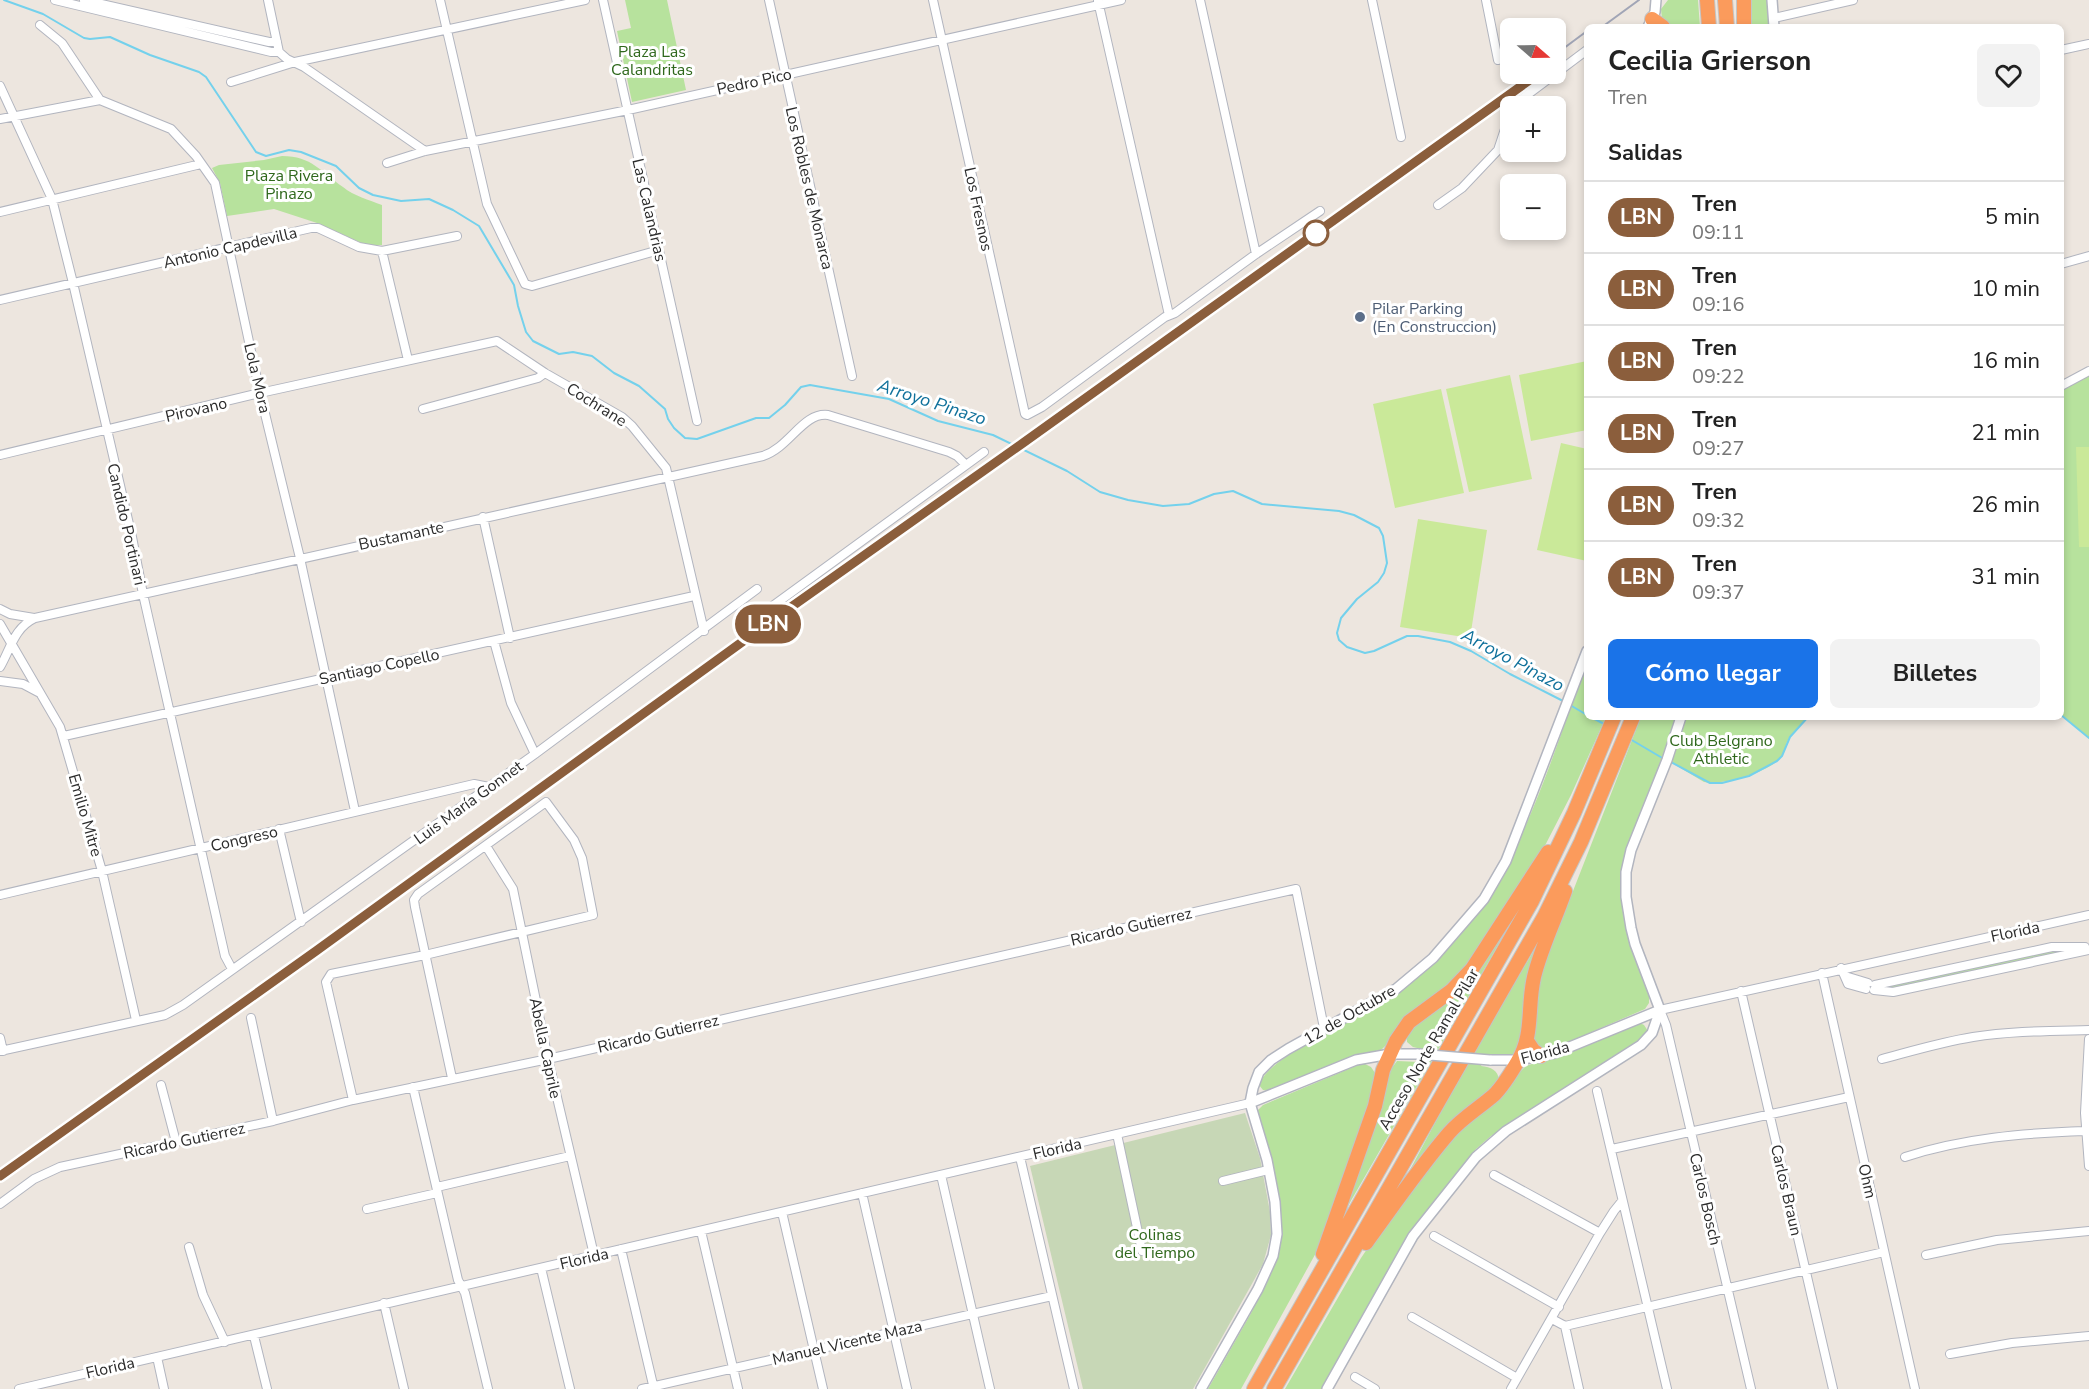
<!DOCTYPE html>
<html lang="es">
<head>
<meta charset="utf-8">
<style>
  body { margin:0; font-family:"Nunito Sans",sans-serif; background:#f2f2f2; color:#222; height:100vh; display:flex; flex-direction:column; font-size:22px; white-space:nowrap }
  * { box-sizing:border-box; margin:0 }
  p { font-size:20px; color:#767676 }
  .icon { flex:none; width:33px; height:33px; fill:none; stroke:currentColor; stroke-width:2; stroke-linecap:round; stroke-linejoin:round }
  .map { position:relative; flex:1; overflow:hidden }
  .details { position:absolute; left:1584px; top:24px; width:480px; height:696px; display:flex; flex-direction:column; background:#fff; border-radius:9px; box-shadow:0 3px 9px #0003 }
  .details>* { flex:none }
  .badge { padding:0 12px; border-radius:20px; font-size:21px; line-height:39px }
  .needle { width:39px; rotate:110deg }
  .buttons { position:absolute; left:1500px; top:18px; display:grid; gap:12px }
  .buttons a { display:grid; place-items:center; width:66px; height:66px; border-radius:9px; background:#fff; box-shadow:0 3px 9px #0003; font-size:30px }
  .map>.badge { position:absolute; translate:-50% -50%; box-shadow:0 0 0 3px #fff }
  h2 { padding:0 24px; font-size:22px; line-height:54px }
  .round { display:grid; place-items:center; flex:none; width:63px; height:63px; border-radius:9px; background:#f2f2f2 }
  .overview { display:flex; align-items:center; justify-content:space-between; height:102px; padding:0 24px }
  h1 { font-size:28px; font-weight:700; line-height:45px }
  .button { display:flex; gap:12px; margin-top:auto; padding:12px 24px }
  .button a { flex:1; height:69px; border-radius:9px; background:#1a73e8; color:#fff; font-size:24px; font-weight:700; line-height:69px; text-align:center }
  .button a+a { background:#f2f2f2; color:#222 }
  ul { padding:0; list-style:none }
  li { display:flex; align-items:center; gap:18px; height:72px; padding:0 24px; border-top:2px solid #e0e0e0 }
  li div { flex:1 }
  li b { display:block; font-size:22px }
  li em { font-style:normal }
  li .badge { min-width:66px; font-weight:700; text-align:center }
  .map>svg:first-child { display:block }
</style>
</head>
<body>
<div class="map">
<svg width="2089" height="1389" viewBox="0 0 2089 1389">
  <rect width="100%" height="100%" fill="#ede6df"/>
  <path fill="#b7e29d" d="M625,0h42l19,90 -54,12 -15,-71 14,-3z
    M1668,0h30l2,27h-33l-5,-8 -1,-10z
    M1749,0h19l2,27h-20z
    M282,156c30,0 39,16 61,31 11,9 26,13 39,18v40h-16l-49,-22 -43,-14 -47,7 -7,-33 -8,-15 7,-3 45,-5z
    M2089,371v367l-28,-23v-329z
    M1587,662v55h19l-35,78 -36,70 -61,95 -93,90c-38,6 -73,25 -109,41l-9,-1 -4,-5c9,-32 135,-84 167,-115 22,-20 44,-44 60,-69 45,-70 72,-161 101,-239z
    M1641,717h36l-19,57 -29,69 -6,24v40l3,19 12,41 11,26v10l-4,6 -88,38 -16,2 -7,-4c-2,-25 1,-48 7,-72z
    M1681,717h127c-6,7 -17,16 -21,25 -2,5 -2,10 -5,14 -11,16 -60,30 -78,26l-37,-22z
    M1552,920l-28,110 -9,23 -7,3 -21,-2 -6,12c10,1 17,4 18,14l-95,101 62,-116z
    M1502,932h3l-8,15 -156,271 48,-146 8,-11 23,1 6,-12 -13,-3 -6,-5v-8l4,-6z
    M2058,949l1,3 -5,2 -164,36 -3,-2 2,-3z
    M1640,1023l4,2 4,6 -5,8 -152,97 -15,13 -62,79 -89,161h-40l76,-131 29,-43 56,-73 80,-76 47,-16z
    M1363,1063l8,4 4,6 -4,36 -54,142 -76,138h-33l42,-74 19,-37 10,-28 2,-23 -3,-31 -10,-49 -10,-26v-11l5,-5z"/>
  <path fill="#c7d7b6" d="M1245,1113l15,45 10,54 1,23 -8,29 -70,125h-110l-53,-223z"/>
  <path fill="#cae999" d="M1587,361v69l-56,11 -12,-66z
    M1510,375l22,104 -63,13 -23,-103z
    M1441,389l23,104 -69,15 -22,-104z
    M1561,443l26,6v112l-50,-11z
    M2076,447h13v100h-10z
    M1418,519l69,11 -17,108 -70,-11z"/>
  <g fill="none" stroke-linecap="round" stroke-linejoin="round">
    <path stroke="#74d1ec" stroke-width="2" d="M4,0l39,14 41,24 6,1 20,-2 40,18 49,17 7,5 50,75 10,4 23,-6 12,2 35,14 23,22 14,7 28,6 28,-2 24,11 26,16 35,59 4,21 8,26 7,9 26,13 14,-2 19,4 22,17 25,13 26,23 3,10 6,9 11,10 12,1 59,-21h13l16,-13 16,-18 9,-2 79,14 49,22 55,14 74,36 33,21 28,8 35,6 26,-2 25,-10 19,-3 29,13 77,7 15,4 25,13 4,8 4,27 -3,10 -6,9 -21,17 -16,19 -4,15 2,7 8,7 18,6 9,-2 33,-15h11l32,6 21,9 39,23 55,28
      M1570,705l17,10
      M2061,715l28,23
      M1591,717l13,7
      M1630,739l34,20
      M1669,761l41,22h12l27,-7 28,-15 5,-5 8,-19 18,-20"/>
    <g stroke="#b2b5bf" stroke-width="10">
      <path id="minor" d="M55,0l216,52h8
        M84,0l185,42h8
        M268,0l11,52 8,7 17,8 121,84
        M440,0l47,204 38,80 7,2 127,-36
        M603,0l94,421
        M769,0l83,376
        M933,0l92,414 2,1 15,-8 123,-90 10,-4 81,-59 64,-43
        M1200,0l56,254
        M1372,0l29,137
        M1486,0l12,60
        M1098,1l71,314
        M1774,18l79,-18
        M40,25l22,18 38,57 71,29 25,27 19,27 45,210 40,165 55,253
        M2061,50l28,-6
        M231,82l64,-20 290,-62
        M0,86l52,113 21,84 59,254 11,57 82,362 7,13
        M1515,106l4,-5 68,-51
        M0,119l100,-19
        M387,163l38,-12 203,-41 493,-110
        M1438,205l24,-17 36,-38 12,-36
        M0,212l201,-48
        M382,251l26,109
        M2061,264l28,-8
        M0,300l311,-72h7l41,19 23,4 75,-15
        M2061,386l28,-15
        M423,409l115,-31 7,-5
        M0,455l260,-62 237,-52 48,32 77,44 10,9 34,42 38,163
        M483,517l27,121
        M0,609l10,5 24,4
        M0,624l60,103 42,144 34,149
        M748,624l236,-172
        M494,641l17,62 24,51
        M0,667c11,-19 14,-39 35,-49l728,-162c27,-9 40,-44 65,-41l121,37 8,4 9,9
        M0,681l23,3 15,8
        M64,736l630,-140
        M279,829l22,93
        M486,846l27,43 35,170 46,196
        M0,895l474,-111 15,3
        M1841,968l7,16 18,5
        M1822,973l93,416
        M1845,976l23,7
        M1875,985l177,-38h33
        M1874,990l19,2 196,-42
        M1741,991l92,398
        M251,1018l22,103
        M0,1038l3,13
        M2089,1039l-4,74 4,53
        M0,1051l165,-36 18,-10 352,-251 222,-165
        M1882,1059c30,-8 60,-17 91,-22 38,-6 77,-6 116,-7
        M161,1085l15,57
        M413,1087l45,193 7,13 23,96
        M1597,1091l70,298
        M353,1100l-27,-118 5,-8 94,-19 168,-40 -11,-57 -8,-18 -28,-38 -128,92 -4,6 1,7 37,171
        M1117,1134l25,117
        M1612,1149l237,-52
        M1020,1157l54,232
        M1905,1157c58,-19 119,-24 180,-26
        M941,1175l49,214
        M1494,1175l106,58
        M1223,1181l45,-11
        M437,1187l133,-31
        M862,1193l45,196
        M0,1204l34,-25 26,-12 213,-46 80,-21 195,-41 748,-170 28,139
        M367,1209l70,-16
        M782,1212l41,177
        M701,1231l37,158
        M1434,1236l125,71
        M189,1247l14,48 22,47
        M621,1249l33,140
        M1926,1255l71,-15 92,-9
        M541,1268l29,121
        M384,1303l20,86
        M1412,1317l105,61
        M1552,1319l13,7 319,-74
        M1565,1326l14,63
        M254,1336l13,53
        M1950,1354l62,-11 77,-7
        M157,1357l7,32
        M1355,1377l20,12
        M19,1389l1231,-286
        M642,1389l410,-93
        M1511,1389l89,-156 14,-22 8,-10
        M1751,1389l-85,-364 -6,-15 429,-95"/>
    </g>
    <g stroke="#b2b5bf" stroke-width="12">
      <path id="tertiary" d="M1772,0l2,27
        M1648,27l7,-15 1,-12
        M1490,1060h29l36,-7 105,-43
        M1250,1103l106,-43 34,-6h28
        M1201,1389l57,-100 15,-33 4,-22 -2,-32 -8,-42 -17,-57 3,-15 6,-16 12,-12 17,-11 108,-60 37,-31 51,-59 22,-38 81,-210
        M1327,1389l86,-153 63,-79 30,-26 135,-86 11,-12 8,-23 -25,-66 -4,-16 -5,-31v-25l5,-22 36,-90 14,-43"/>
    </g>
    <g stroke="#c4c4c4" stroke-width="16">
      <path id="motorway" d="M1707,0l2,27
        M1725,0l2,27
        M1744,0v27
        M1652,19l11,8
        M1527,1041l6,9 8,6
        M1366,1243c27,-37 53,-75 83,-110 13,-15 30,-25 45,-38 10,-10 17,-22 24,-34 16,-27 9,-54 16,-84 7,-29 21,-57 31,-86
        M1323,1254l52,-148 8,-36 13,-29 13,-19 42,-31 21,-22 76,-117
        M1254,1389l278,-488 42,-88 40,-96
        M1274,1389l270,-472 37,-75 52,-125"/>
    </g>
    <use href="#minor" stroke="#fff" stroke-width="8"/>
    <use href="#tertiary" stroke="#fff" stroke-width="9"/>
    <use href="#motorway" stroke="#fb9b5c" stroke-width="14"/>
    <path stroke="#a1a5b6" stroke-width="2" d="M1602,27l37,-27
      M1556,54l31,-23
      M0,1176l316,-225 444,-322 263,-186 515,-369"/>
    <g stroke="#b2b5bf" stroke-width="12" stroke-linecap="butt">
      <path id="tertiary-bridge" d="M1418,1054l72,6"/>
    </g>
    <use href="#tertiary-bridge" stroke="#fff" stroke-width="9"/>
  </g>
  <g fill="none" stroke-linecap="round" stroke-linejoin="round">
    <g stroke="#fff" stroke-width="14">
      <path id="line" d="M0,1176l316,-225 444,-322 263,-186 515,-369"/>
    </g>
    <use href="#line" stroke="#8b5e3c" stroke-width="9"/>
  </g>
  <circle fill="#fff" stroke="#8b5e3c" stroke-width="3" cx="1316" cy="233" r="12"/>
  <circle fill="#5c6f8a" stroke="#fff" stroke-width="2" cx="1360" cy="317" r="6"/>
  <g text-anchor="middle" stroke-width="6" stroke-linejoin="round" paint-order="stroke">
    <g font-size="16" fill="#2f681c" stroke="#fff">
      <text x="652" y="57">Plaza Las<tspan x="652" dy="18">Calandritas</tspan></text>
      <text x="289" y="181">Plaza Rivera<tspan x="289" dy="18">Pinazo</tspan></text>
      <text x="1721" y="746">Club Belgrano<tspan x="1721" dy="18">Athletic</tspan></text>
      <text x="1155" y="1240">Colinas<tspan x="1155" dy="18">del Tiempo</tspan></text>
    </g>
    <g font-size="16" fill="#2c2c2c" stroke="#fff">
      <text transform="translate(754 81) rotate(-12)" y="6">Pedro Pico</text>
      <text transform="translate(810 188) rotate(77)" y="6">Los Robles de Monarca</text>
      <text transform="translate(979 209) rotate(78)" y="6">Los Fresnos</text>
      <text transform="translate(650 210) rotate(77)" y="6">Las Calandrias</text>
      <text transform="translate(230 247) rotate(-13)" y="6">Antonio Capdevilla</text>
      <text transform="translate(258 378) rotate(77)" y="6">Lola Mora</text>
      <text transform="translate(597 404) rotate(32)" y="6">Cochrane</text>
      <text transform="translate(196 409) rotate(-13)" y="6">Pirovano</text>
      <text transform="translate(127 524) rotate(77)" y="6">Candido Portinari</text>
      <text transform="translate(401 535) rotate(-12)" y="6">Bustamante</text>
      <text transform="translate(379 666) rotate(-12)" y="6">Santiago Copello</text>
      <text transform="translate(468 802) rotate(-36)" y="6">Luis María Gonnet</text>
      <text transform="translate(86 815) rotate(74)" y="6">Emilio Mitre</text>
      <text transform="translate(244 838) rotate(-13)" y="6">Congreso</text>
      <text transform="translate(1131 926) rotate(-13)" y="6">Ricardo Gutierrez</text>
      <text transform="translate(2015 931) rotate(-12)" y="6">Florida</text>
      <text transform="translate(1349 1014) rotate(-30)" y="6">12 de Octubre</text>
      <text transform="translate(658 1033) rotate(-13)" y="6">Ricardo Gutierrez</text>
      <text transform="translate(546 1048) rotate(78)" y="6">Abella Caprile</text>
      <text transform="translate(1428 1049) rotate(-60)" y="6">Acceso Norte Ramal Pilar</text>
      <text transform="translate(1545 1052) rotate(-15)" y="6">Florida</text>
      <text transform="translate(184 1140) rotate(-12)" y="6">Ricardo Gutierrez</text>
      <text transform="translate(1057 1148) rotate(-13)" y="6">Florida</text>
      <text transform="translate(1868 1181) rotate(77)" y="6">Ohm</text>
      <text transform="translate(1787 1190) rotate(77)" y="6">Carlos Braun</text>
      <text transform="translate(1706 1199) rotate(77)" y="6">Carlos Bosch</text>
      <text transform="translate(584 1258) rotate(-13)" y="6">Florida</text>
      <text transform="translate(847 1342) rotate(-13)" y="6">Manuel Vicente Maza</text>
      <text transform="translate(110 1367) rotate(-13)" y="6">Florida</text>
    </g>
    <g font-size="16" fill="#4e5e75" stroke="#fff" text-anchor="start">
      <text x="1372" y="314">Pilar Parking<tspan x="1372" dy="18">(En Construccion)</tspan></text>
    </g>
    <g font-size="18" font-style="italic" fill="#10719b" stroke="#fff">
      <text transform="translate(932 402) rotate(18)" y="6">Arroyo Pinazo</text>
      <text transform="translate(1513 660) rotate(28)" y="6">Arroyo Pinazo</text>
    </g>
  </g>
</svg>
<div class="buttons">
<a><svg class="needle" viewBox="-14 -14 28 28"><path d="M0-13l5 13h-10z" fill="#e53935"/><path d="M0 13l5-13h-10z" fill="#767676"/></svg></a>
<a>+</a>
<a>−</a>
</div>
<b class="badge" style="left:768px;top:624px;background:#8b5e3c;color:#fff">LBN</b>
<section class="details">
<div class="overview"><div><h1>Cecilia Grierson</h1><p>Tren</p></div><a class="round"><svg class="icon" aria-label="heart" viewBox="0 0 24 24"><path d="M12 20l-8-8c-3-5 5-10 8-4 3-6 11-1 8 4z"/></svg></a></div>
<h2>Salidas</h2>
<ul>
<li><span class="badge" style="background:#8b5e3c;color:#fff">LBN</span><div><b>Tren</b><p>09:11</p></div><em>5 min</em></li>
<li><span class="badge" style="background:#8b5e3c;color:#fff">LBN</span><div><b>Tren</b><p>09:16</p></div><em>10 min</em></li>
<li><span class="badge" style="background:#8b5e3c;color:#fff">LBN</span><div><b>Tren</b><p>09:22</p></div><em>16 min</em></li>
<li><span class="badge" style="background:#8b5e3c;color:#fff">LBN</span><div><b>Tren</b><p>09:27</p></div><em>21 min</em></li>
<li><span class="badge" style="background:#8b5e3c;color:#fff">LBN</span><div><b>Tren</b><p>09:32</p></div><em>26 min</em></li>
<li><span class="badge" style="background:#8b5e3c;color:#fff">LBN</span><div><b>Tren</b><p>09:37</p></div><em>31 min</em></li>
</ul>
<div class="button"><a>Cómo llegar</a><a>Billetes</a></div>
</section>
</div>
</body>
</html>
